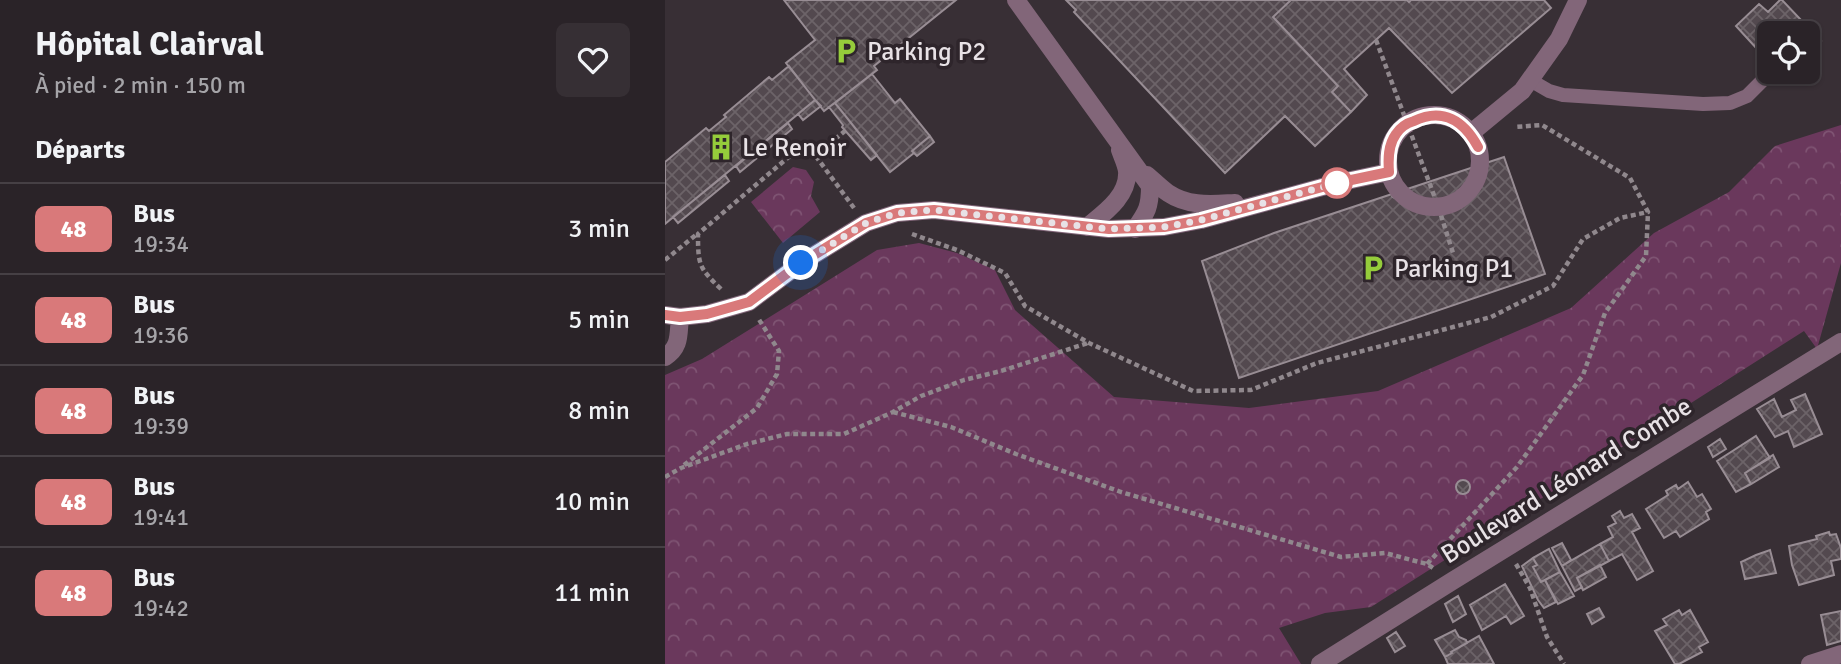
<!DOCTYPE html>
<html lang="fr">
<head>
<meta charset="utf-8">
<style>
  body { margin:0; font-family:Signika,sans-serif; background:#362f34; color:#f1f3f6; height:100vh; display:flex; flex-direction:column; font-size:26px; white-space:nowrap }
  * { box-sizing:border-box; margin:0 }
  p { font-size:23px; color:#a5a4a8 }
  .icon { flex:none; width:38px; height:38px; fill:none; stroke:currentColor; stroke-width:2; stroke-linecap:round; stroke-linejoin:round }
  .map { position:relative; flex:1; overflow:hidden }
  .side { display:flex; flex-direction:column; background:#2a2328; width:665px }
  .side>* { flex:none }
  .badge { padding:0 14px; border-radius:10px; font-size:24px; line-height:46px }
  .fabs { position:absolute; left:1092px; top:21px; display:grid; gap:14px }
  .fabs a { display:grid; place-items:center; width:63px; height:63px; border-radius:10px; background:#2a2328; box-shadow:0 2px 5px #0004,0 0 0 2px #464045; font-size:35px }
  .you { position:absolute; width:35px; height:35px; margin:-18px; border:5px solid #fff; border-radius:50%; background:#1a73e8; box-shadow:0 0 0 10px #1a73e833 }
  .map>.badge { position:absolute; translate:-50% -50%; box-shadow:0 0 0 4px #fff }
  h2 { padding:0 35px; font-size:26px; line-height:63px }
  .round { display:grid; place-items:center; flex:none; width:74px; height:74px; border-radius:10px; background:#362f34 }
  .summary { display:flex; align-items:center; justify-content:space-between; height:119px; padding:0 35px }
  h1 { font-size:33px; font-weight:700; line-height:52px }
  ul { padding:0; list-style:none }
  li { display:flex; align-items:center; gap:21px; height:91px; padding:0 35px; border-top:2px solid #464045 }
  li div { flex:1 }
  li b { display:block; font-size:26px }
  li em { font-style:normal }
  li .badge { min-width:77px; font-weight:700; text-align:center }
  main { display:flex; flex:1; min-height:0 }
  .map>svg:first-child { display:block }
</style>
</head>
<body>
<main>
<section class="side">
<div class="summary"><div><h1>Hôpital Clairval</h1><p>À pied · 2 min · 150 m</p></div><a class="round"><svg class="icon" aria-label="heart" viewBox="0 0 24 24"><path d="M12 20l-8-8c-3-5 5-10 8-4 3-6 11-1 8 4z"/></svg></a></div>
<h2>Départs</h2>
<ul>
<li><span class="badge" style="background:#d9797a;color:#fff">48</span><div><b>Bus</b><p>19:34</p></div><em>3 min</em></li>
<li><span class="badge" style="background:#d9797a;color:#fff">48</span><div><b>Bus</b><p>19:36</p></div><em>5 min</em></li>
<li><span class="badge" style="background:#d9797a;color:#fff">48</span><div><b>Bus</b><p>19:39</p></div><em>8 min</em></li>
<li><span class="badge" style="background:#d9797a;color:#fff">48</span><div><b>Bus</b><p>19:41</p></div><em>10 min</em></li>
<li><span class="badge" style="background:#d9797a;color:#fff">48</span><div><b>Bus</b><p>19:42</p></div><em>11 min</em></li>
</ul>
</section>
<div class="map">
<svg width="1176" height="664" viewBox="0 0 1176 664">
  <defs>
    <pattern id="forest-crowns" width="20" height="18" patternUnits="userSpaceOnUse" patternTransform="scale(1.75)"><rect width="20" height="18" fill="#6a385c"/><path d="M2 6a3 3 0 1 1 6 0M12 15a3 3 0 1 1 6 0" fill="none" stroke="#7f5473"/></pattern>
    <pattern id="building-cross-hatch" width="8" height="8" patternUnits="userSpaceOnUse" patternTransform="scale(1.75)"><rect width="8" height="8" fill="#53494f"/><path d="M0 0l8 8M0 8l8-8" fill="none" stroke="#6c6368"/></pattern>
  </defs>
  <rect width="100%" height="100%" fill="#382f35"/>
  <path fill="url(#forest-crowns)" d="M1176,125v138l-24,86 -13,-18 -433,276 -46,6 -46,15 22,36h-636v-289l37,-16 175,-109 42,-7 38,10 38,17 20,40 99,87 135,11 129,-17 193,-83 83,-75 75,-41 46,-46z
    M128,167l13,3 8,12 -3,14 9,16 -37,31 -32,-41z"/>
  <path fill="url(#building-cross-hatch)" stroke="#988d94" stroke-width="2" d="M119,0h172l-82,66 3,4 -53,41 -38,-48 29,-23z
    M401,0h225l-18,17 65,69 -6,6 19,20 -36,34 -30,-30 -60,57 -151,-161 2,-2z
    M626,0h116l2,2 2,-2h133l7,8 -99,85 -63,-65 -45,41 23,26 -16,17 -19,-20 6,-6 -65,-69z
    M1115,0h2l39,41 -13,12v-20h-39v9l-10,9 -23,-25 23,-22 9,8z
    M124,66l26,34 -150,124v-62l41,-34 3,3 17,-14 -2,-2 45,-38 3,3z
    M207,74l23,29 5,-4 30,37 -18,15 2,2 -24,19 -55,-69z
    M150,100l6,6 -18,14 -5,-6z
    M170,103l42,52 -6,5 -29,-33 1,-2 -14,-18z
    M123,123l4,6 -52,43 -4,-6z
    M265,136l4,6 -17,14 -5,-5z
    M839,157l41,117 -306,104 -37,-117 72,-28z
    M60,175l4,6 -51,42 -5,-6z
    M1140,394l17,40 -28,13 -6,-16 -13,6 -18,-28 17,-10 8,18 14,-7 -5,-10z
    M1091,436l14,22 -25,15 6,11 -15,8 -19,-31z
    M1055,439l6,10 -13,8 -5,-10z
    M1108,455l6,12 -28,17 -6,-11z
    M791 487a7 7 0 1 1 14 0a7 7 0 1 1-14 0Z
    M1023,482l9,15 5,-3 9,15 -5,3 3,7 -29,18 -4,-6 -12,7 -18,-29 22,-14 -2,-4 10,-6 2,4z
    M955,511l4,7 8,-4 8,14 -8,4 21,39 -16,9 -15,-26 -13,7 -9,-17 13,-7 -5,-10 8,-4 -4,-7z
    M1164,532l1,3 6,-1 5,14v11l-10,2 3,14 -35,10 -7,-20 -3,-19 28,-7 -1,-3z
    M897,543l9,17 -9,6 -10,-18z
    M935,544l9,17 -32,17 5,9 -7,4 -13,-25z
    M884,549l11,23 -19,10 -8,-15 4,-2 -4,-7z
    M1105,550l6,23 -31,6 -4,-17 15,-7z
    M868,558l4,7 -4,2 8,15 4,-2 11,22 -12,6 -6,-8 -16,-34z
    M935,565l6,12 -23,13 -6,-12z
    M895,572l14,24 -16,8 -13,-24z
    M840,584l19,32 -13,8 -5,-8 -24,14 -12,-25z
    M793,596l8,18 -13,8 -8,-18z
    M934,608l5,9 -12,7 -5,-10z
    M1014,610l3,5 8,-5 18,32 -9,5 3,5 -23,12h-4l-20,-33 12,-6 -4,-6z
    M1176,611v30l-14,4 -6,-30z
    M790,630l4,7 7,3 1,3 -16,9 1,1 -7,4 -10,-17z
    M731,632l9,14 -10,6 -8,-14z
    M814,636l15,28h-46l-3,-7 7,-4 -1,-1z"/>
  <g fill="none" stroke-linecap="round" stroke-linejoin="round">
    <path stroke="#90888d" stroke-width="4.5" stroke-dasharray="5 3.5" stroke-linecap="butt" d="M711,40l62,166 15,47
      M150,155l30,-24
      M727,195l22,13 27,5
      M247,234l45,16 48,23 20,33 64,37 104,48 58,-1 66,-27 174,-46 62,-31 30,-47 37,-21 28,-6 -18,-34 -88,-53 -27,2
      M0,260l32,-26
      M56,289c-22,-21 -23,-24 -23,-55l99,-84 18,5 39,53
      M228,412l58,15 65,27 105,38 220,65 44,-4 42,11 6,4
      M19,465l73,-57 20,-34 2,-23 -21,-33
      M0,477l16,-9 66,-24 40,-10h57l49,-22 28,-16 43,-16 37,-9 87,-28
      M762,564l90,-97 66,-92 22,-62 41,-57 2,-44
      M851,564l14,24 17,49 17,27"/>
    <path stroke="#826679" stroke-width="14" d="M865,80l19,11 14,4 140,9 27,-1 17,-7 24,-24"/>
    <path stroke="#826679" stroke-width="18" d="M351,0l134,186c0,21 -3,26 -15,43
      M723 161a46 46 0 1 1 92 0a46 46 0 1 1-92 0Z
      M806,133l51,-42 37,-52 19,-39
      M482,175c7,6 14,13 21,18 21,14 44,11 67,10
      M422,227c17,-14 42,-31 40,-56 -1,-7 -5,-15 -7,-21
      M0,315l15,2 27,-3 42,-12 52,-39 65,-40 31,-10 37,-3 175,19 55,-2 37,-7 136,-37 52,-11
      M0,357c16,-10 13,-23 15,-40
      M655,664l134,-84 387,-238
      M1145,664l31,-10"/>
  </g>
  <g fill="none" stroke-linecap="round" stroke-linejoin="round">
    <g stroke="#fff" stroke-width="16">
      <path id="line" d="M0,315l15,2 27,-3 42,-12 52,-39 65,-40 31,-10 37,-3 175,19 55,-2 37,-7 136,-37 52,-11c-1,-13 -1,-27 7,-38 4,-6 11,-11 18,-13 29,-14 50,0 64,26"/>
    </g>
    <use href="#line" stroke="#d9797a" stroke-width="10"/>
    <path stroke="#e8e2e6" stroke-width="7" stroke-dasharray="0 12.6" d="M136,263l65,-40 31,-10 37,-3 175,19 55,-2 37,-7 136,-37"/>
  </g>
  <defs>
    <g id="parking-bare" transform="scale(2.1)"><path d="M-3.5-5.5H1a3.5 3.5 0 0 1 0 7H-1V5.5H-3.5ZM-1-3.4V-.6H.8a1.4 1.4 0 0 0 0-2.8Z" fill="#95cc3b" stroke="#2e252b" stroke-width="2.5" paint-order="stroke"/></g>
    <g id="building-bare" transform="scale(2.1)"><path d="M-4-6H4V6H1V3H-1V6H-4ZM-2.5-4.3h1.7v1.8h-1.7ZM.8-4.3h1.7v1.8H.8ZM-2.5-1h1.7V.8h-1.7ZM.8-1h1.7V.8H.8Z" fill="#95cc3b" stroke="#2e252b" stroke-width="2.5" paint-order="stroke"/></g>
  </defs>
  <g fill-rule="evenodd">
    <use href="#parking-bare" x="181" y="51"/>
    <use href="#building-bare" x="56" y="147"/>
    <use href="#parking-bare" x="708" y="268"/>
  </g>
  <circle fill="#fff" stroke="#d9797a" stroke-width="3.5" cx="672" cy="183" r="14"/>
  <g text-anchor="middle" stroke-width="7" stroke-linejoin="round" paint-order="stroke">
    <g font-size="26" fill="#e8e2e6" stroke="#2e252b" text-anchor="start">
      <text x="202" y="60">Parking P2</text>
      <text x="77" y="156">Le Renoir</text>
      <text x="729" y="277">Parking P1</text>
    </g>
    <g font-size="26" fill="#e8e2e6" stroke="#2e252b">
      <text transform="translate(901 480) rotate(-32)" y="9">Boulevard Léonard Combe</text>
    </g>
  </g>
</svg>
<div class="fabs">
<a><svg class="icon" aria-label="locate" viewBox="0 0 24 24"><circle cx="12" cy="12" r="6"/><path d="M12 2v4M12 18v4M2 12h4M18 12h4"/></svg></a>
</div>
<div class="you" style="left:136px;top:263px"></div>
</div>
</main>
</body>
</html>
